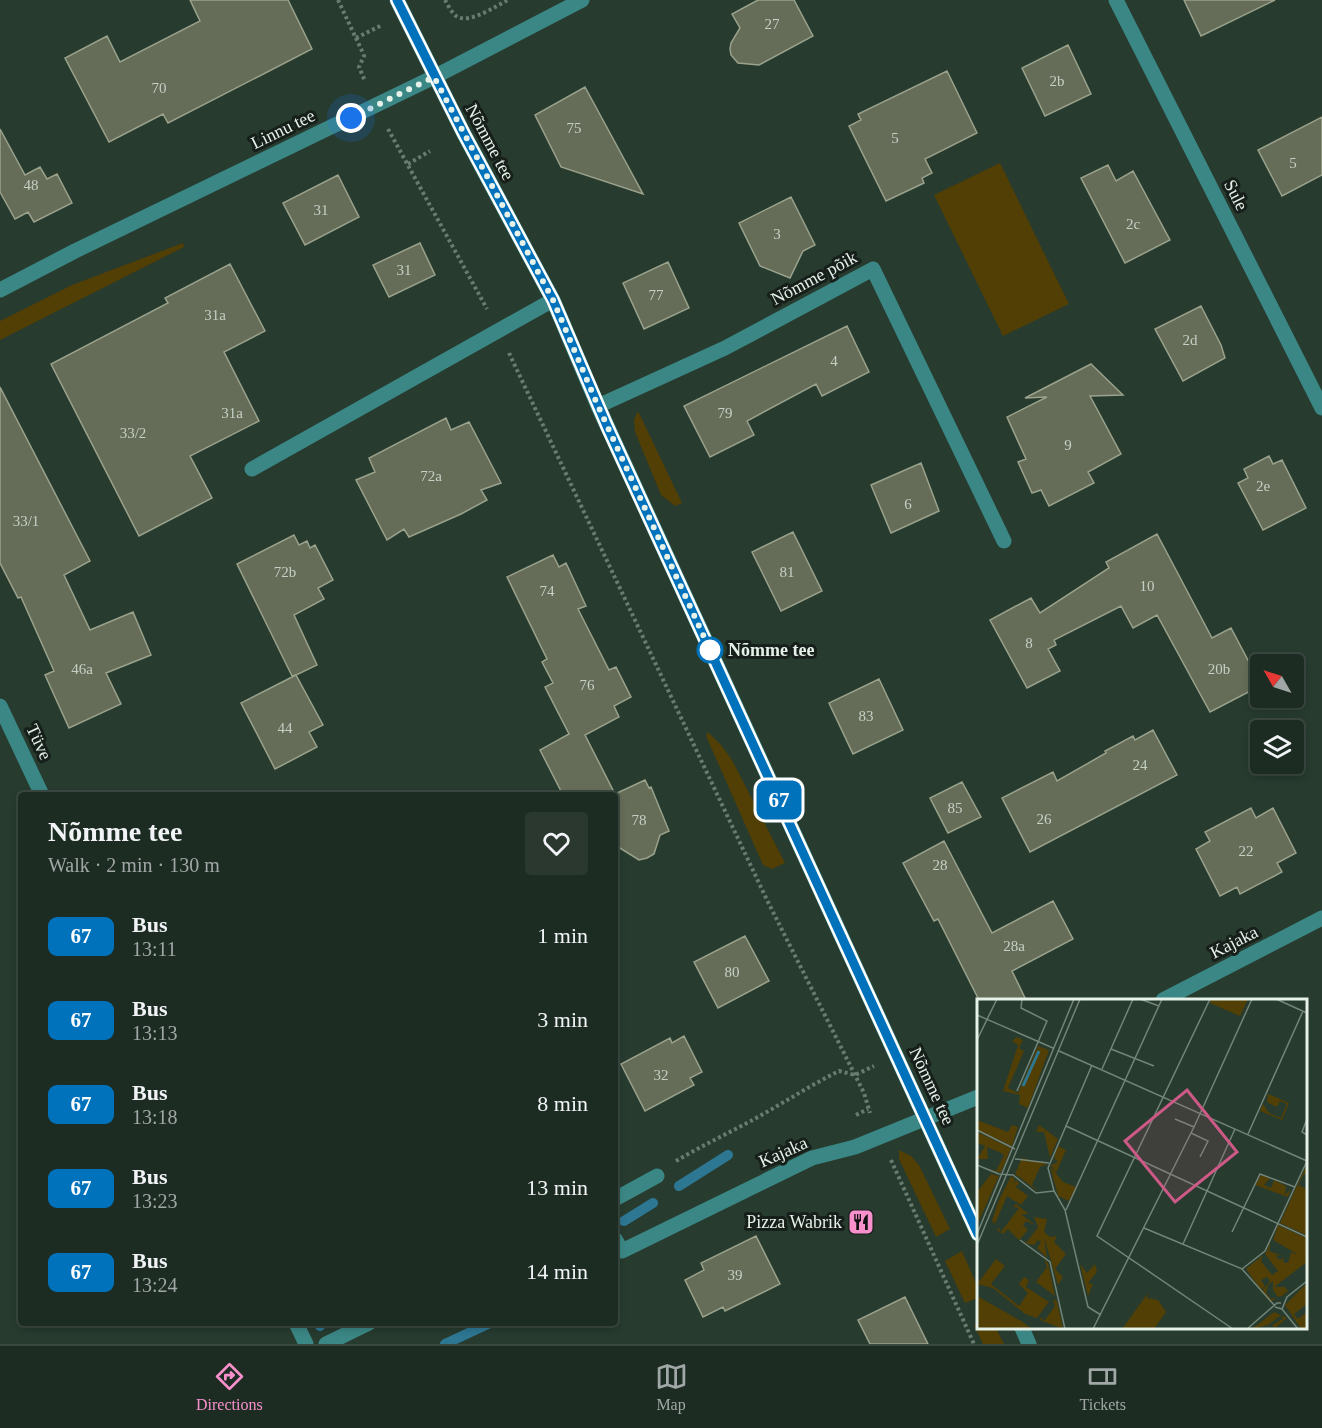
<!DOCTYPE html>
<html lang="en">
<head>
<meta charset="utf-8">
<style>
  body { margin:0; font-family:"Times New Roman",serif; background:#2a3830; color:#f1f3f6; height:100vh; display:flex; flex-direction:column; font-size:22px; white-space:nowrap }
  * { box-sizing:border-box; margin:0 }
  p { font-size:20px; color:#a0a7a6 }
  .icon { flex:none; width:33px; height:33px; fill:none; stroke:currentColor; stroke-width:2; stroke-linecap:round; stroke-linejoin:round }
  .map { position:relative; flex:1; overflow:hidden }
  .panel { position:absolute; left:18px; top:792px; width:600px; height:534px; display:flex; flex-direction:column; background:#1d2c23; border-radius:6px; box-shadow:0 3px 9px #0003,0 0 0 2px #3b4841 }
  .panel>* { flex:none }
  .badge { padding:0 12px; border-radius:9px; font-size:21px; line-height:39px }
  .needle { width:39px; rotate:309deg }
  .tools { position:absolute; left:1250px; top:654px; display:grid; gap:12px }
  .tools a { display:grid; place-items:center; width:54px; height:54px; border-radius:6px; background:#1d2c23; box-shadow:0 3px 9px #0003,0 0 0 2px #3b4841; font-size:30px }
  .you { position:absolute; width:30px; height:30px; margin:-15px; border:4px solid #fff; border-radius:50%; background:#1a73e8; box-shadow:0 0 0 9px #1a73e833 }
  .map>.badge { position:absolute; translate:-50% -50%; box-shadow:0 0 0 3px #fff }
  .round { display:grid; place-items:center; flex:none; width:63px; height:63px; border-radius:6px; background:#2a3830 }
  .headline { display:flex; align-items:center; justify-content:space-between; height:102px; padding:0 30px }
  h1 { font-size:28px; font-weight:600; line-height:45px }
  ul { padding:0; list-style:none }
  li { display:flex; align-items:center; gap:18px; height:84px; padding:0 30px }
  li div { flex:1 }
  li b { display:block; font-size:22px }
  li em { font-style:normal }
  li .badge { min-width:66px; font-weight:700; text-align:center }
  .dock { display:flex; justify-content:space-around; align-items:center; height:84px; border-top:2px solid #3b4841; background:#1d2c23; font-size:16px; color:#a0a7a6 }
  .dock a { display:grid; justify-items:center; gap:3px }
  .dock .active { color:#f890cc }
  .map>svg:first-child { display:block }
</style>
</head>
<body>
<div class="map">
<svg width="1322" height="1344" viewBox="0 0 1322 1344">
  <rect width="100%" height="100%" fill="#273b2f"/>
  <path fill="#513f05" d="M1000,163l69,141 -66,32 -69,-141z
    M183,243l1,4 -184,93v-19l72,-36z
    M638,411l44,92 -7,3 -14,-11 -26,-63 -1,-12z
    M708,732l13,13 11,15 53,103 -13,6 -9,-4 -57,-129z
    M899,1150l12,6 8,9 31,64 -14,8 -37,-78z
    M962,1251l16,37v10l-13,5 -20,-42z
    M978,1323v5h18l8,16h-21l-9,-19z"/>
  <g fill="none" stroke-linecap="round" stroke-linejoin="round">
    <path stroke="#2d7793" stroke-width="10" d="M679,1186l49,-31
      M624,1221l29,-18
      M319,1323l1,3
      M445,1344l45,-21"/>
  </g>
  <path fill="#656c58" stroke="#9aa28c" stroke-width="1.5" d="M190,0h98l24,49 -144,74 -5,-9 -54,28 -44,-84 42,-22 13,26 80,-41z
    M758,0h36l19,36 -54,29 -21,-2 -7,-8 -1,-6 1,-6 9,-15 -8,-14z
    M1184,0h91l-74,36z
    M1068,45l23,49 -46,22 -23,-48z
    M947,71l30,62 -52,26 7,14 -10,5 2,5 -38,18 -37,-75 12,-6 -3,-6z
    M585,87l58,107 -82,-27 -26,-52z
    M1322,117v58l-40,21 -24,-46z
    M0,129l25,46 15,-8 7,12 10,-5 15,29 -38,19 -6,-10 -13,7 -15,-27z
    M1108,165l8,16 17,-10 37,69 -45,23 -44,-85z
    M338,175l21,42 -54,28 -22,-42z
    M791,197l24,48 -12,6 -13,27 -30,-12 -21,-43z
    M420,243l15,32 -46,22 -16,-32z
    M668,262l21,46 -45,21 -21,-46z
    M230,264l35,67 -41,21 35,69 -69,35 22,42 -73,38 -88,-172 117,-61 -3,-5z
    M1201,306l20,39 4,13 -42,23 -28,-52z
    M847,326l22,46 -47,24 -6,-12 -69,37 7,14 -44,22 -26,-51z
    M1091,364l32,31 -33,1 31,58 -33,18 6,11 -45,23 -8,-16 -9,3 -14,-31 8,-3 -19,-42 40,-20 -22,1z
    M0,387l90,174 -26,14 26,55 43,-18 18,43 -45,18 15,31 -52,24 -24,-53 9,-4 -33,-74 -3,1 -18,-35z
    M446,418l5,12 18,-8 32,61 -20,7 6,10 -26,14 -52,23 -5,-8 -17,11 -31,-60 19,-8 -6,-14z
    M1269,456l4,8 9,-4 24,48 -43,22 -25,-47 10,-5 -4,-9z
    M921,463l18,48 -48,22 -20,-48z
    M793,532l29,59 -41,20 -29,-59z
    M1157,534l55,104 19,-10 29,55v3l-50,26 -53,-97 -24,13 -12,-22 -67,34 2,5 -8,4 12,22 -33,17 -37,-68 41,-22 9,15 69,-45 -3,-6z
    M294,535l5,10 8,-4 3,7 5,-3 18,35 -15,8 6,11 -30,16 23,50 -21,10 27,50 -14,7 8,15 -42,22 -34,-66 55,-28 -4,1 -55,-112z
    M553,555l6,12 7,-4 20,43 -8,3 31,61 7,-3 15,30 -17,9 5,11 -34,18 30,59 30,-14 4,8 2,-1 18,44 -9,4 -6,19 -7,4 -8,2 -24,-15v-50h-52l-23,-45 29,-16 -24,-47 8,-4 -11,-21 5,-3 -40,-82z
    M879,679l24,51 -50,24 -24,-51z
    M1153,730l24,45 -147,77 -28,-54 51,-26 4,9 49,-28 -1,-2 28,-15 2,4z
    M962,782l19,35 -33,16 -18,-35z
    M1251,808l5,10 17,-10 23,45 -19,10 5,9 -42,22 -3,-7 -17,9 -24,-47 14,-8 -5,-9z
    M944,841l48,92 61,-32 20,38 -61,32 14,29h-47l-41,-81 -4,2 -31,-58z
    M745,936l24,45 -51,27 -24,-46z
    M684,1036l18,36 -12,6 4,7 -49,26 -24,-47 49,-26 2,5z
    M756,1236l24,48 -55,27 -2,-4 -20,10 -18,-37 19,-10 -3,-7z
    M905,1297l23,47h-58l-12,-24z"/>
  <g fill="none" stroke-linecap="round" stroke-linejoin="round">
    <path stroke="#6a7c71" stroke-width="4" stroke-dasharray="3 3" stroke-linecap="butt" d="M338,0l24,51 2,5 -5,11 6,14
      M445,0c3,5 6,12 11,16 12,9 40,-10 52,-16
      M356,38l26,-13
      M388,129l99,180
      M408,164l22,-13
      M509,353l258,547 97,193 6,20
      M856,1115l12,-6
      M891,1160l83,184
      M676,1161c27,-16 55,-29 82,-44 27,-15 53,-32 81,-46l16,4 19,-9"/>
    <path stroke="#3b8785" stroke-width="15" d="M397,0l67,134 89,166 45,106 380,828
      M1116,0l206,408
      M0,290l75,-39 359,-174 148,-77
      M598,406l127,-58 148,-79 131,272
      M252,469l301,-169
      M0,706l42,89
      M1163,1000l159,-82
      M615,1199l42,-23
      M615,1239l7,12 190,-93 43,-11 123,-50
      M296,1323l10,21
      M1022,1328l7,16
      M326,1344l43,-21"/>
  </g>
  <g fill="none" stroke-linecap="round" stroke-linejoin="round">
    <g stroke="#fff" stroke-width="14">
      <path id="line" d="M397,0l67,134 89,166 54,126 371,808"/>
    </g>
    <use href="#line" stroke="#0072bc" stroke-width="9"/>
    <path stroke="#e5f1e9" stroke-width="6" stroke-dasharray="0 10.8" d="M351,118l83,-41 119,223 45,106 112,244"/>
  </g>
  <defs>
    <g id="restaurant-square" transform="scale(1.35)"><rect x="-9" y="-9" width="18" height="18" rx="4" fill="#f890cc" stroke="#171f1a"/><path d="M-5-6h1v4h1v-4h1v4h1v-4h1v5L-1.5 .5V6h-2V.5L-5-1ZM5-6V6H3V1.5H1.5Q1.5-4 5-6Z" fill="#111"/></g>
  </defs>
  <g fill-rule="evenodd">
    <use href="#restaurant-square" x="861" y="1222"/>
  </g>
  <circle fill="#fff" stroke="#0072bc" stroke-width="3" cx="710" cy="650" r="12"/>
  <g text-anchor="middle" stroke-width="6" stroke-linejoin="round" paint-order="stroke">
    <g font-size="15" fill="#c5d0c5">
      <text x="772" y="29">27</text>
      <text x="1057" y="86">2b</text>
      <text x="159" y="93">70</text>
      <text x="574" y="133">75</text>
      <text x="895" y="143">5</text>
      <text x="1293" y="168">5</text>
      <text x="31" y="190">48</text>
      <text x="321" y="215">31</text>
      <text x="1133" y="229">2c</text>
      <text x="777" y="239">3</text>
      <text x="404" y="275">31</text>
      <text x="656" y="300">77</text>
      <text x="215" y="320">31a</text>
      <text x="1190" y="345">2d</text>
      <text x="834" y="366">4</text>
      <text x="232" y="418">31a</text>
      <text x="725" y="418">79</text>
      <text x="133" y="438">33/2</text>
      <text x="1068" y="450">9</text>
      <text x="431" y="481">72a</text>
      <text x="1263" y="491">2e</text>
      <text x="908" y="509">6</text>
      <text x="26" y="526">33/1</text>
      <text x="285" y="577">72b</text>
      <text x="787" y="577">81</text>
      <text x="1147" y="591">10</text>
      <text x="547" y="596">74</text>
      <text x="1029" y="648">8</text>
      <text x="82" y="674">46a</text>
      <text x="1219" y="674">20b</text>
      <text x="587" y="690">76</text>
      <text x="866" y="721">83</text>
      <text x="285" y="733">44</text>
      <text x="1140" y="770">24</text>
      <text x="955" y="813">85</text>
      <text x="1044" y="824">26</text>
      <text x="639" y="825">78</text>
      <text x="1246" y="856">22</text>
      <text x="940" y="870">28</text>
      <text x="1014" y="951">28a</text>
      <text x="732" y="977">80</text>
      <text x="661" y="1080">32</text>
      <text x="735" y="1280">39</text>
    </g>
    <g font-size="18" fill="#e5f1e9" stroke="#171f1a">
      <text transform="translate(283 129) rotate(-26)" y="6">Linnu tee</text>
      <text transform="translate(490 142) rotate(62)" y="6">Nõmme tee</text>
      <text transform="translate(1236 195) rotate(63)" y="6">Sule</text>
      <text transform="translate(814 278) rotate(-28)" y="6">Nõmme põik</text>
      <text transform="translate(39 742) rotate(65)" y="6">Tüve</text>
      <text transform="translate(1234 942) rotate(-27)" y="6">Kajaka</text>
      <text transform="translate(932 1086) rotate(65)" y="6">Nõmme tee</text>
      <text transform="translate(783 1152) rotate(-24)" y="6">Kajaka</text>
    </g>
    <g font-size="18" font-weight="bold" fill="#e5f1e9" stroke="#171f1a" text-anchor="start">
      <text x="728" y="656">Nõmme tee</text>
    </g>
    <g font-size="18" fill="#e5f1e9" stroke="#171f1a" text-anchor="end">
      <text x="842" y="1228">Pizza Wabrik</text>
    </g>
  </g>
  <g transform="translate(977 999)">
    <rect width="330" height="330" fill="#273b2f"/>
    <path d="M234,0h37l-8,17 -30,-13zM40,38l6,3 -4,8 5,3 -16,37 10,5 20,-47 11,4 -21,58 -9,-4 1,-9 -17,-4 15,-46 -6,-4zM291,95l21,9 -7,17 -22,-9 3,-7 6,9 12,5 2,-5 4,-9 -7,-3 -3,6 -10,-5zM0,121l31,12 4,-7 6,2 -6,19 -35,-16zM62,126l19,14 -8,19 -6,-26h-8zM0,133l34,16 -10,24h-5l-7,-3 7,2 8,-16 -5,-3 -12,-5 1,12h-11l8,-13 -8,-3zM81,147l8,4 -10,23 -5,-8 7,-3 -4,-4zM45,159l25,6 -7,3 -8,18 7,7 -24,-18zM330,165v11l-3,-1 -6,11 9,4 -1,46 -26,-12zM73,167l13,16 13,5 -7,14 -11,-5zM14,175l8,2 -22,49v-15l5,1 -5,-2v-17zM284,176l9,3 -6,7 7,3 3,-8 12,6 -1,9 6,-6 -3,8 -33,-12zM34,177l4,3 -2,6 3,-5 3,3 -3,4 12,9 -7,9 -14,-9 -12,28 -3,-3 6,-19zM39,205l13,10h-8l14,11 -9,-4 -3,4 5,5 -9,10 -11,-11 -5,5 -6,-4 1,-3 3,5 18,-24 -6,-1zM57,218l13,2 -3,13 6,5 7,-1 -3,6 12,12 -11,15 8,8 -5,8 -14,-48 3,21 -10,-10 4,-6 -3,-2 -4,5 -6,-1 -5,-4 4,2 11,-15zM301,226l28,13 1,24 -33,25h11l3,4 -6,5 -4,1 -5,-7v-9l-5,4 -2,8 5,6 6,-1 -7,4 -8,-11 8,-10 -3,-4 -6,3 4,6 -4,4 -15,-21 17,-14 -2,6 11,14 6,-4 -13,-17 6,-12 -2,9 14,5 -8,-1 5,5 4,-3 -1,5 5,1 3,-11 8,3 -26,-15zM19,260l9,7 -14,18 28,22 9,-13 -9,-9 5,-7 5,3 -3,7 23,15 -12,16 -12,-4 -32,-26 -16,-4zM67,260l4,4 7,33 -19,-14 11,-15zM103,265l7,9 8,-9 2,8 -9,11 5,1 -5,12zM330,284v21l-13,10 4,5 9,-7v17h-6l-16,-24zM171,294l-1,5 11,2 8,12 -12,17h-32zM0,297l44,25 11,8h-55zM76,300l4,2 6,28 -23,-9 1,-3 3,4 11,-15zM297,313l13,6 -12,10 -3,-3 11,-6 -2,-4 -13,10 -16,4z" fill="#513f05"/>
    <path fill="none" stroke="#2d7793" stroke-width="3" d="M46,87l16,-35"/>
    <path fill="none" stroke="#738479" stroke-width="1.5" d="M163,0l19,7M233,0l-113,237 136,93M299,0l31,14M0,16l76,33M0,41l20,-41M134,50l43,17M82,52l248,110M115,66l-44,103 6,23 11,19 23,97 13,8M125,70l31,-70M40,92l30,-70 -26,-13 1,-9M198,120l19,8M330,120l-5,13 5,3M89,127l241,111M0,131l38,19M214,134l17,8 -8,16M271,135l55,-123M38,160l34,4M0,166l22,9M22,175l14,1 23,18 18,-2M89,211l96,-211M167,229l98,41 23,-18 42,-90M255,233l28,-58 35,13M0,235l97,-235M43,241l30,22 15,67M206,245l52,-115M0,246l103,-246M265,270l33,37M298,308l7,2 5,-12 20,-16M305,310l16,20M116,330l101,-202 58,-128M270,330l30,-26h4"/>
    <path fill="#cc5986" fill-opacity="0.15" stroke="#cc5986" stroke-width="3" d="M210,91l50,62 -62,50 -50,-61z"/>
    <rect width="330" height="330" fill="none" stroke="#e5f1e9" stroke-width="3"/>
  </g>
</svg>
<div class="tools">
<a><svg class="needle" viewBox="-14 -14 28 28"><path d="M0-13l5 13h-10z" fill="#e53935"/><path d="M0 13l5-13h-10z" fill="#a0a7a6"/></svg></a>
<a><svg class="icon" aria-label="layers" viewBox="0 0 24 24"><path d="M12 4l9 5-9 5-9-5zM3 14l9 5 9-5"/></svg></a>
</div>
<div class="you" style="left:351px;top:118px"></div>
<b class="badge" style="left:779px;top:800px;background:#0072bc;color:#fff">67</b>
<section class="panel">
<div class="headline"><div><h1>Nõmme tee</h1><p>Walk · 2 min · 130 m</p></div><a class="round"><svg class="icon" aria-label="heart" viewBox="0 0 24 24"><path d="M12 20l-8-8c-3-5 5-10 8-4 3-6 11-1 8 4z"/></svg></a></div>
<ul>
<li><span class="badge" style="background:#0072bc;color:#fff">67</span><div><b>Bus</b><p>13:11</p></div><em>1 min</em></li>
<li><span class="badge" style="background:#0072bc;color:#fff">67</span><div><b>Bus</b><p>13:13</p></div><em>3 min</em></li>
<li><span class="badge" style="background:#0072bc;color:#fff">67</span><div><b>Bus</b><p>13:18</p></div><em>8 min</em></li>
<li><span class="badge" style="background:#0072bc;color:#fff">67</span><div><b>Bus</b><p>13:23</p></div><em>13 min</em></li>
<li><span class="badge" style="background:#0072bc;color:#fff">67</span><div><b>Bus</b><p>13:24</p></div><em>14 min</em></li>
</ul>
</section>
</div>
<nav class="dock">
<a class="active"><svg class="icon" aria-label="directions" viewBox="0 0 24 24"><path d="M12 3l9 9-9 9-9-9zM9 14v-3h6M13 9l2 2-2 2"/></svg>Directions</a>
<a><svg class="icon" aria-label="map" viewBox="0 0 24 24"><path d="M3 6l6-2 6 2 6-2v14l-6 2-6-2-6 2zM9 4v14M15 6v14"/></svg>Map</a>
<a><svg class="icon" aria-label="tickets" viewBox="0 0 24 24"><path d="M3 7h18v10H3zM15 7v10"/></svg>Tickets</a>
</nav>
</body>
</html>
